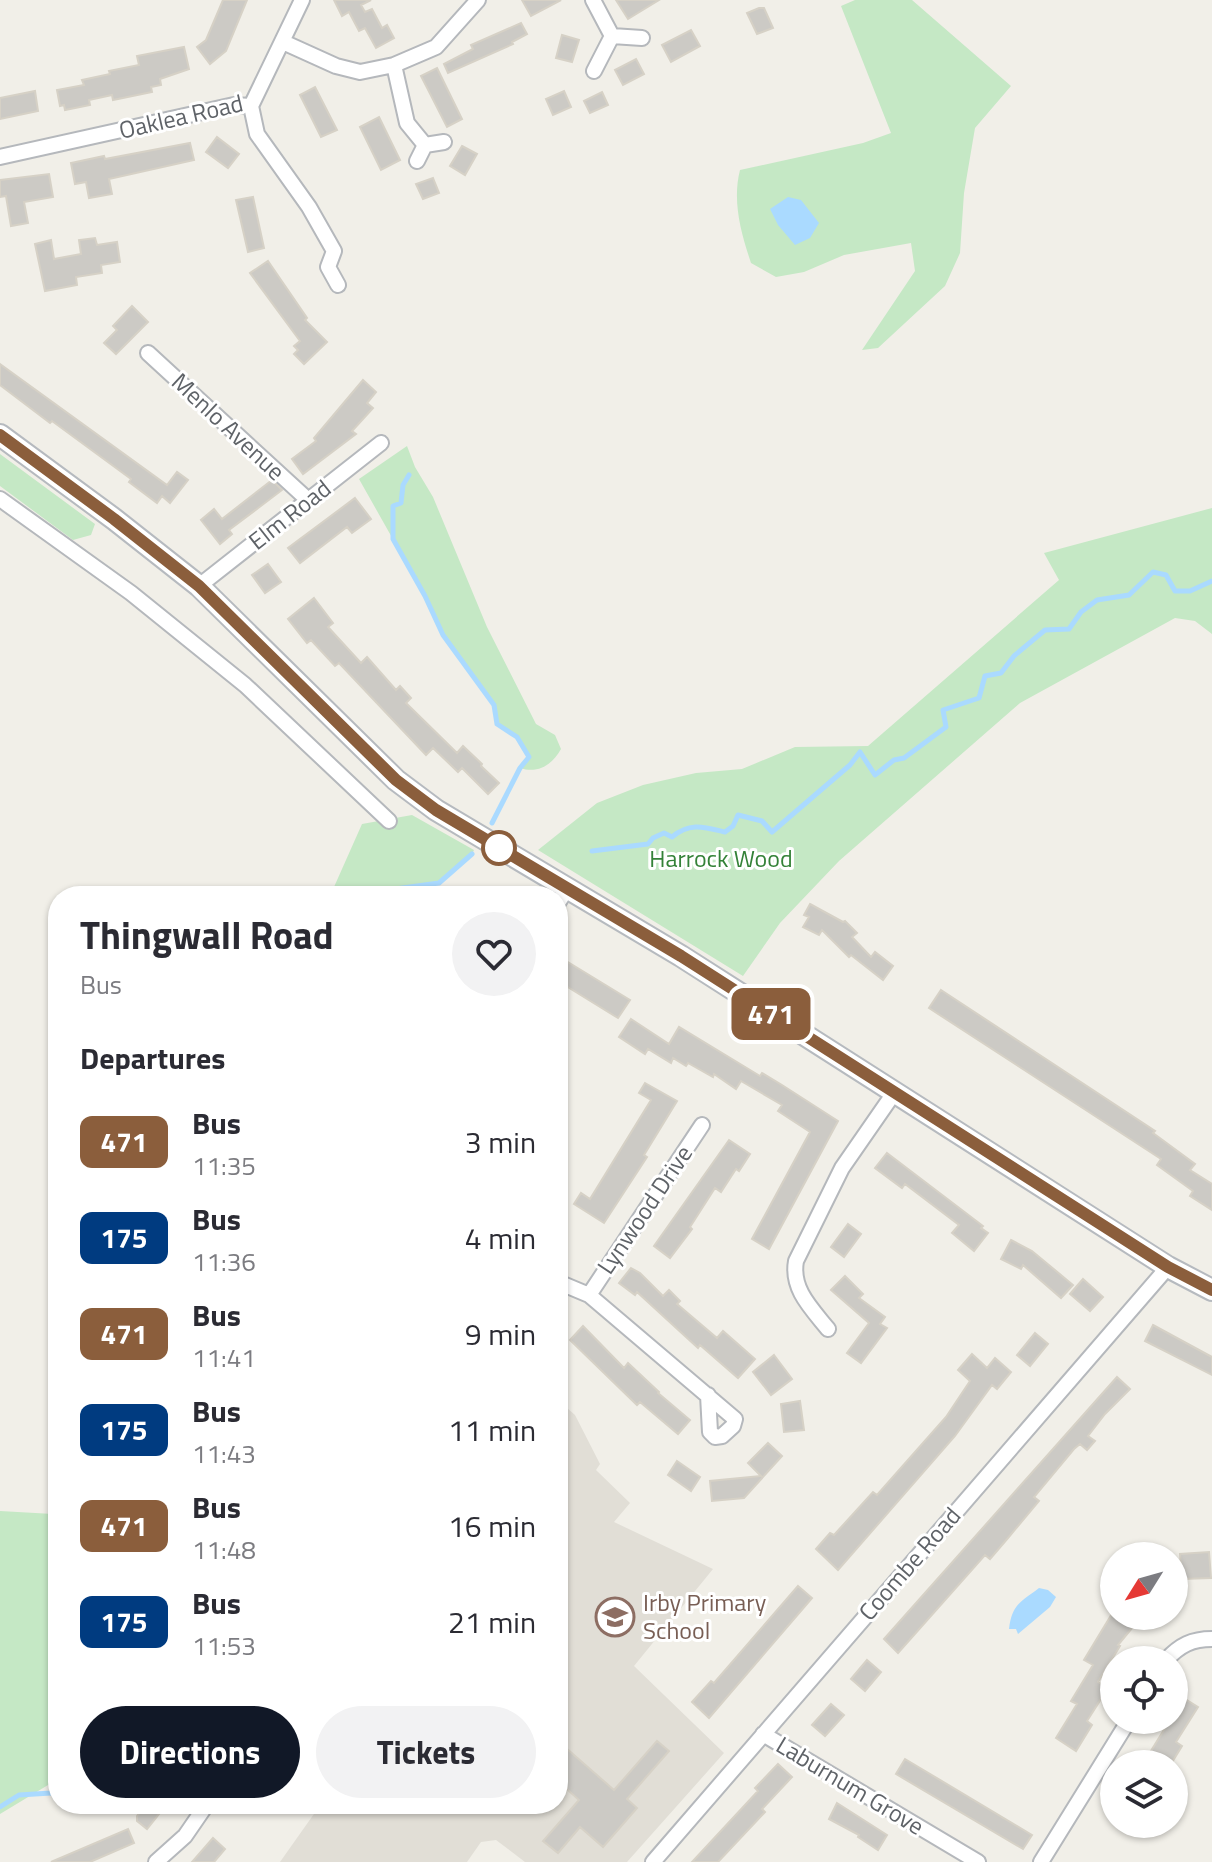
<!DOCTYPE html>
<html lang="en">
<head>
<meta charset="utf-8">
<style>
  body { margin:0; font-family:"Titillium Web",sans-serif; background:#f2f2f3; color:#2b2b33; height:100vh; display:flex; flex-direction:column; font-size:30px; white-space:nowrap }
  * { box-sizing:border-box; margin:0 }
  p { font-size:26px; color:#7c7c81 }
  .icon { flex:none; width:44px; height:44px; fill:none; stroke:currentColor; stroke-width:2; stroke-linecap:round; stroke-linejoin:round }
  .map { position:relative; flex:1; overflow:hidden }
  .panel { position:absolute; left:48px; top:886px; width:520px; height:928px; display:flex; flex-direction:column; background:#fff; border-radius:32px; box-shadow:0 2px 6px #0004 }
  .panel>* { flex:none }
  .badge { padding:0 16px; border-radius:12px; font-size:28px; line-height:52px }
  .needle { width:52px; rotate:233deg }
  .tools { position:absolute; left:1100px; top:1542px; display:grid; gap:16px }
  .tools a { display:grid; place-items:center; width:88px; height:88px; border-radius:50%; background:#fff; box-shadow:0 2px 6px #0004; font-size:40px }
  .map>.badge { position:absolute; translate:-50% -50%; box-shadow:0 0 0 4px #fff }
  h2 { padding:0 32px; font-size:30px; line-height:72px }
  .round { display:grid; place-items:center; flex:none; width:84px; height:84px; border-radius:42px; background:#f2f2f3 }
  .head { display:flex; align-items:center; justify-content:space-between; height:136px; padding:0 32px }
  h1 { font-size:38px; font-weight:700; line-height:60px }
  .button { display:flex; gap:16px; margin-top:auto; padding:16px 32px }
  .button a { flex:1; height:92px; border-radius:48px; background:#111827; color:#fff; font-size:32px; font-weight:700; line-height:92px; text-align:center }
  .button a+a { background:#f2f2f3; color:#2b2b33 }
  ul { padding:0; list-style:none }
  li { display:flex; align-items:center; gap:24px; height:96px; padding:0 32px }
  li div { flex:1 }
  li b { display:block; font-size:30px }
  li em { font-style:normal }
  li .badge { min-width:88px; font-weight:700; text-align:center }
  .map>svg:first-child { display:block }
</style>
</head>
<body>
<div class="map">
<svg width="1212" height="1862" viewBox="0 0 1212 1862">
  <rect width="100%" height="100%" fill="#f1efe8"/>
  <path fill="#e1ded6" d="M558,1400l17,15 25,49 -4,6 34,33 -16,19 99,47 -79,97 90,87 -97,109h-102l-29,-22 -15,2 -14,20h-187l41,-58h237z"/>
  <path fill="#c5e8c5" d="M855,0h57l99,86 -36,42 -11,65 -4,60 -15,33 -67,62 -16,2 53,-79 -4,-28 -67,12 -40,17 -28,5 -25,-14c-10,-30 -19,-62 -11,-93l123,-27 28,-10 -50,-127z
    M407,446l8,21 18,30 54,130 49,97 19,11 6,14c-9,16 -23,25 -41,19l8,-11 -11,-20 -20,-13 -3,-19 -51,-70 -18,-39 -66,-117z
    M0,454l95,70 -4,11 -18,5 -73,-54z
    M1212,508v126l-17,-13 -20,-3 -155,85 -181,158 -59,62 -37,53 -205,-126 59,-47 46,-18 53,-12 46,-4 53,-22 73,-1 191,-166 -15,-27z
    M412,815l62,35 -2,4 -33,29 -23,4 -7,9h-79l32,-72z
    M58,1501v278l-58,35v-303l53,3z"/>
  <path fill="#aadaff" d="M788,197l13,3 18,23 -9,15 -15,7 -17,-20 -8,-16z
    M1039,1588l9,2 8,7 -6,10 -32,27 -2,-5h-7c3,-25 12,-27 30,-41z"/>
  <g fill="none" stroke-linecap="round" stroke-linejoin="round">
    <path stroke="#aadaff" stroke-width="5" d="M409,475l-6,10 -2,18 -8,3v33l32,57 18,39 51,70 3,19 20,13 12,20 -9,11 -28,55
      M592,851l56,-7 5,-6 11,-5 8,4c18,-15 32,-10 53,-5l8,-6 5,-11 24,6 10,11 78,-67 10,-13 15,23 19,-15 10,-2 42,-31 -3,-17 36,-12 6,-22 16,-3 13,-17 31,-26 24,-1 12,-17 16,-12 32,-5 24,-23 13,3 9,16h15l22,-10
      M383,896l5,-6 51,-7 33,-29
      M0,1807l19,-12 32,-2 7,-6"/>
  </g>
  <path fill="#cccac5" stroke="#d6d1c6" stroke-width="2" d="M223,0h24l-21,51 -16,13 -13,-17 9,-7z
    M334,0h37l-10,5 4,7 7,-3 10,19 5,-3 7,13 -18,10 -11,-20 -6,3 -10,-19 -7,4z
    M522,0h39l-30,16z
    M616,0h43l-31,19z
    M759,8h5l9,20 -16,6 -10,-21z
    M521,23l6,11 -15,8 1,2 -65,29 -4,-9 29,-15 -2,-4z
    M691,30l9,16 -29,16 -9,-17z
    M562,35l17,5 -7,22 -16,-4z
    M184,47l5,22 -29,10 1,6 -10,2 1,5 -39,8 -1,-5 -23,5 1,5 -25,5 -1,-5 -4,1 -3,-16 27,-5 -2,-5 28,-6 -1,-3 30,-6 -2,-9z
    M636,59l8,15 -21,11 -8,-15z
    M437,68l25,51 -15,8 -26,-51z
    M315,87l22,43 -16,7 -21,-42z
    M35,91l3,20 -38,8v-21z
    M564,91l7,16 -18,8 -7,-16z
    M602,92l6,13 -18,8 -6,-12z
    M379,117l21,43 -19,10 -21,-43z
    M217,137l22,17 -11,14 -22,-16z
    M190,143l4,17 -85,19 3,15 -23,4 -3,-16 -11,2 -4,-21 33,-7 1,3z
    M462,146l15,8 -12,21 -15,-9z
    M49,174l4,23 -29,5 4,21 -17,3 -5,-30 -6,1v-17z
    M433,178l6,15 -16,6 -7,-15z
    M253,197l11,51 -16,4 -12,-52z
    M95,238l2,7 20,-3 3,20 -19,3 1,8 -26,4 1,8 -32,6 -10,-47 16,-4 3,19 27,-5 -2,-14z
    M268,261l39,57 -2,2 22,22 -23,22 -10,-10 4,-4 -4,-4 6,-5 -50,-68z
    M132,306l16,16 -32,32 -12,-11 13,-13 -4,-4z
    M0,364l167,121 10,-13 11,8 -18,23 -8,-7 -5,7 -28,-21 2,-3 -79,-58 -2,2 -50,-38z
    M363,380l13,12 -9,11 6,5 -21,23 4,3 -53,40 -11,-15 24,-18 -2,-3z
    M272,480l10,10 -53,40 3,4 -12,10 -19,-24 13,-11 8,10z
    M355,498l16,21 -19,14 -5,-6 -47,36 -12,-15z
    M268,564l13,18 -16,11 -13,-18z
    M314,598l19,25 -5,4 33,36 6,-6 29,33 4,-4 11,12 -5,5 51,50 6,-7 19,18 -1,2 18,17 -11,11 -26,-26 -4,4 -25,-24 -7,7 -87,-92 -4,3 -24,-26 -4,3 -19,-24z
    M810,904l33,18 2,-1 12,12 -5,4 19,20 4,-5 18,14 -10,14 -32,-25 -2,2 -27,-27 -3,5 -16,-8 6,-10 -5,-2z
    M558,956l72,44 -12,18 -60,-37z
    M941,990l214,141 -2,2 42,31 -5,6 22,14v26l-22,-14 3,-5 -36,-26 4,-6 -232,-151z
    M631,1019l38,25 10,-17 81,49 2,-3 20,12 56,36 -69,128 -17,-10 58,-107 -32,-21 4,-6 -41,-24 -5,8 -22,-15 -1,3 -25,-14 -2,3 -13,-8 -2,5 -23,-14 -3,5 -26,-17z
    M645,1083l32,18 -33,54 3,2 -43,66 -30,-19 7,-11 9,6 61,-99 -12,-7z
    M729,1140l21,14 -11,17 -3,-2 -15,23 -6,-4 -25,39 2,2 -22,29 -16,-12z
    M887,1153l96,73 -2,2 7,5 -14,18 -22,-18 7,-8 -54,-41 -3,4 -27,-20z
    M848,1224l13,10 -17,23 -13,-10z
    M1011,1240l21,11 41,34 -12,13 -38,-33 -2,4 -20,-10z
    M631,1268l9,5 23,23 6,-6 11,11 -3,3 40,34 6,-7 32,28 -17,19 -38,-33 -2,3 -12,-11 -49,-45 -2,3 -16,-12z
    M845,1276l18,18 -4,4 26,19 -5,7 7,4 -26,35 -14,-10 22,-30 -38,-33z
    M1083,1279l20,18 -13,14 -20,-17z
    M1153,1325l59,32v18l-67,-34z
    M583,1326l41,42 4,-5 31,29 -1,1 32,27 -12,14 -38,-32 -3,3 -67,-65z
    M1035,1333l13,11 -18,22 -13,-11z
    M972,1354l15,14 8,-10 16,14 -14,17 -5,-4 -37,51 -117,134 -22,-21 14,-16 4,2 39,-43 4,3 69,-78 24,-36 -12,-11z
    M774,1355l18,24 -21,16 -18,-23z
    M1117,1377l13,12 -25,25 -17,22 7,5 -8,9 -7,-6 -6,5 -40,48 5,4 -31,37 -18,21 -5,-4 -87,98 -14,-14z
    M800,1401l4,29 -20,2 -3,-28z
    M768,1443l14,13 -38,42 -32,3 -2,-20 51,-5 -13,-13z
    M677,1461l23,16 -9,14 -23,-16z
    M1209,1552l2,26 -29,1 -2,-25z
    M798,1586l14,12 -103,120 -17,-16 19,-21 3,2z
    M1113,1612l1,4h28l-24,29 2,1 -22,36 10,6 -21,33 5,4 -16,26 -20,-13 21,-34 -6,-3 22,-36 -9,-5z
    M867,1660l14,12 -16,19 -14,-12z
    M1174,1692l24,15 -22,35 6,4 -11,18h-17l-8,-5 24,-39h4z
    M831,1704l13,11 -19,21 -13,-11z
    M558,1741l56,49 43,-49 12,10 -42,48 10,9 -34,39 -23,-20 -22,26 -15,-12 36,-41 -21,-19z
    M905,1759l127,76 -9,14 -127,-75z
    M778,1764l14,13 -30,32 3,3 -47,50h-26l66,-71 -3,-3z
    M837,1803l50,32 -9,15 -20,-13 1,-2 -30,-16z
    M146,1804h21l-20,25 -10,-8v-5z
    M128,1829l6,14 -28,12 -16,7h-39z
    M213,1838l12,11 -11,13h-22z"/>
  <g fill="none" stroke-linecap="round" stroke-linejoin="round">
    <g stroke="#b5b8bc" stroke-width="18">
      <path id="street" d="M593,0l19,36 30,2
        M283,42l53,24 24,6 34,-7 42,-18 42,-47
        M394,65l13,58 18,22 19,-3
        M594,71l18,-35
        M251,106l6,28 52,73 25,44 -6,16 10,18
        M0,157l234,-52 17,1 51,-106
        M417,161l8,-16
        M148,353l160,147
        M0,499l131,94 114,92 144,136
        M199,586l182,-143
        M558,903l9,-14
        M558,1282l31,13 146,124 -2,7 -11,10 -7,1 -5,-5 -2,-37
        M589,1295l113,-170
        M828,1329c-17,-21 -37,-40 -32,-68l46,-93 52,-75
        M1166,1660c14,-15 26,-21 46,-21
        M763,1734l215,128
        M156,1862l29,-26 22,-32
        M653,1862l515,-595
        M1041,1862l88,-142"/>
    </g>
    <g stroke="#b6babf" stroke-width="24">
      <path id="secondary" d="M0,435l114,84 85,67 197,194 40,30 245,146 487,311 44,23"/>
    </g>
    <use href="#street" stroke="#fff" stroke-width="14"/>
    <use href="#secondary" stroke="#fff" stroke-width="20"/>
  </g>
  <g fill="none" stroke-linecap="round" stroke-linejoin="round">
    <g stroke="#fff" stroke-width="18">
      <path id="line" d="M0,435l114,84 85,67 197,194 40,30 245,146 487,311 44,23"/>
    </g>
    <use href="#line" stroke="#8b5e3c" stroke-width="12"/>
  </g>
  <defs>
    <g id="school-ring" transform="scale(2)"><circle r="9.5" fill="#fff" stroke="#8d6e63" stroke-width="1.5"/><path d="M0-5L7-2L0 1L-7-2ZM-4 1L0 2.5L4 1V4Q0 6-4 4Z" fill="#8d6e63"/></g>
  </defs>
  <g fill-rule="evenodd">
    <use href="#school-ring" x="615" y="1617"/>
  </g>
  <circle fill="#fff" stroke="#8b5e3c" stroke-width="4" cx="499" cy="848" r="16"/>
  <g text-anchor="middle" stroke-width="6" stroke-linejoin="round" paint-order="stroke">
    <g font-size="24" fill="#5f6368" stroke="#fff">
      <text transform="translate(181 117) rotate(-13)" y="8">Oaklea Road</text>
      <text transform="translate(228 427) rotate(43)" y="8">Menlo Avenue</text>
      <text transform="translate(290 515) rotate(-38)" y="8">Elm Road</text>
      <text transform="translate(645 1210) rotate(-56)" y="8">Lynwood Drive</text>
      <text transform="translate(910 1564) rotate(-49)" y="8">Coombe Road</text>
      <text transform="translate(850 1786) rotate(31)" y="8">Laburnum Grove</text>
    </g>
    <g font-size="24" fill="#348238" stroke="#fff">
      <text x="721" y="867">Harrock Wood</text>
    </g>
    <g font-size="24" fill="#785e54" stroke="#fff" text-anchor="start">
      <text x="643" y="1611">Irby Primary<tspan x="643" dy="28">School</tspan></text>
    </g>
  </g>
</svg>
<div class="tools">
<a><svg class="needle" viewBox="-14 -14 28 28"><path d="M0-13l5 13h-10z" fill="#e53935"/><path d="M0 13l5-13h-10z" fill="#7c7c81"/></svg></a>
<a><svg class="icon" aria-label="locate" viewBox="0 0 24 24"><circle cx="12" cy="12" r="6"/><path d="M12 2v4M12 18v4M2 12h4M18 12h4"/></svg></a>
<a><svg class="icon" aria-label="layers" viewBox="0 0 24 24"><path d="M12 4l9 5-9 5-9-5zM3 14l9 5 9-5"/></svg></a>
</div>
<b class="badge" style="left:771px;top:1014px;background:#8b5e3c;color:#fff">471</b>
<section class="panel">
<div class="head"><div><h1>Thingwall Road</h1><p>Bus</p></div><a class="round"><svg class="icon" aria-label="heart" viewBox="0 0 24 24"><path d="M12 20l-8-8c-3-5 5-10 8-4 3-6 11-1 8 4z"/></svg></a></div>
<h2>Departures</h2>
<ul>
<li><span class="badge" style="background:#8b5e3c;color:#fff">471</span><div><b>Bus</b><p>11:35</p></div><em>3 min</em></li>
<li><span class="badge" style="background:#003b80;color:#fff">175</span><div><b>Bus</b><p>11:36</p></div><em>4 min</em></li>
<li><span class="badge" style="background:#8b5e3c;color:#fff">471</span><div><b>Bus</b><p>11:41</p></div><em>9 min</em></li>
<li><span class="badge" style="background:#003b80;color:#fff">175</span><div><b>Bus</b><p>11:43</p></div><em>11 min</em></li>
<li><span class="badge" style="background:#8b5e3c;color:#fff">471</span><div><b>Bus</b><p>11:48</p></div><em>16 min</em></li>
<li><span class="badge" style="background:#003b80;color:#fff">175</span><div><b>Bus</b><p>11:53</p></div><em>21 min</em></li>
</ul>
<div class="button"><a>Directions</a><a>Tickets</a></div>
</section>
</div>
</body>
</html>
